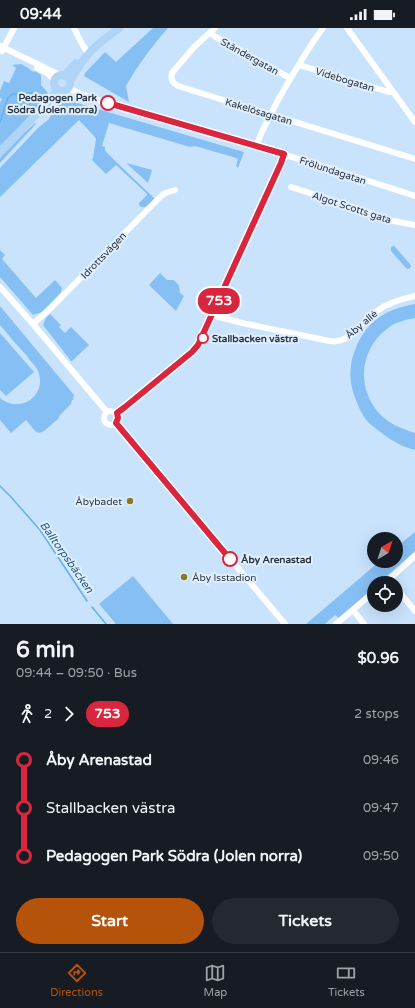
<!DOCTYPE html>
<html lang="en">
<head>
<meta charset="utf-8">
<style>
  body { margin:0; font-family:"Varela Round",sans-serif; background:#242831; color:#f1f3f6; height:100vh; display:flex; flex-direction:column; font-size:15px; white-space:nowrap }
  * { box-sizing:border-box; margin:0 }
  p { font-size:13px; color:#9ea1a6 }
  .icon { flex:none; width:22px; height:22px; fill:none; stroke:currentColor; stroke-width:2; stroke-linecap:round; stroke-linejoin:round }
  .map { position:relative; height:596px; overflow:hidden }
  .panel { display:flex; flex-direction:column; background:#171b24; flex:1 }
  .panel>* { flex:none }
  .badge { padding:0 8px; border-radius:13px; font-size:14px; line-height:26px }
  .needle { width:26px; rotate:39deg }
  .fabs { position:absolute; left:367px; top:504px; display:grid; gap:8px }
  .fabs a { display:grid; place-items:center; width:36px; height:36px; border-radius:50%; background:#171b24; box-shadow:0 4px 16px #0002; font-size:20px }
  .map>.badge { position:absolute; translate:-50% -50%; box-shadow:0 0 0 2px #fff }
  .legs { display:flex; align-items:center; gap:6px; height:44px; padding:0 16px; font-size:13px }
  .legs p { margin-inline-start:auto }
  .head { display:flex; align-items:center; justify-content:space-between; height:68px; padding:0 16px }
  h1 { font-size:22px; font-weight:700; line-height:30px }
  .primary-button { display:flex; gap:8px; margin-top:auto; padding:8px 16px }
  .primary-button a { flex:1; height:46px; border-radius:24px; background:#b45309; color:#fff; font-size:16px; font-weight:700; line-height:46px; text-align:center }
  .primary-button a+a { background:#242831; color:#f1f3f6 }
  ul { padding:0 16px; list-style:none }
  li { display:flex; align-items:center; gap:14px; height:48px; font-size:15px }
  li i { display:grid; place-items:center; width:6px; height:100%; margin:0 5px; background:currentColor }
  li i::after { content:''; width:10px; height:10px; margin:-5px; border:3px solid; border-radius:50%; background:#171b24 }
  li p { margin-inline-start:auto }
  li:first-child i { background:linear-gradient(#0000 50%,currentColor 0) }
  li:last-child i { background:linear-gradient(currentColor 50%,#0000 0) }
  .status { display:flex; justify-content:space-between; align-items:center; height:28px; padding:0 20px; background:#171b24; direction:ltr }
  .status svg { height:11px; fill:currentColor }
  .menu { display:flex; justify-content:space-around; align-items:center; height:56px; border-top:1px solid #363941; background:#171b24; font-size:11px; color:#9ea1a6 }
  .menu a { display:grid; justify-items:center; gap:2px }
  .menu .selected { color:#b45309 }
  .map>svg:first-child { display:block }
</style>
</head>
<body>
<div class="status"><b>09:44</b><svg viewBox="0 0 49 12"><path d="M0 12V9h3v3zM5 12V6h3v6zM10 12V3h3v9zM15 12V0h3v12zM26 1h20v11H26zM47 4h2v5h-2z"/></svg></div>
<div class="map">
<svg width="415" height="596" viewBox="0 0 415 596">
  <rect width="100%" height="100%" fill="#c9e3fd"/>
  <path fill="#86bff4" d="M153,0h15c-16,18 -30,37 -42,58l3,16 -45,-26 1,-3 20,-21 11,10z
    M21,36l9,5v1l4,2 1,-1 6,4v10l7,8c-13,20 -31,36 -48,53v-43l2,-4 -2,-1v-7l4,-10 5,2 7,-15 -4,-3z
    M67,72l177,52 -6,16 -2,-2 2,-7 -5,-2 -38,-11 -5,1 -81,-24 -7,23 3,1v3l2,3 48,46c-5,4 -10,12 -16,6v-2l8,-8 -1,-2 -30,-28 -10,9 -14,-14 1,-2 3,-19 -2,-3 -15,-16 -79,77v-29l38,-40 11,-9 3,-6 7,-8z
    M35,95l1,1 -36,39v-5l23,-24z
    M126,135l26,7 -4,13z
    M392,218h2l2,2 13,15 2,3 -1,2 -2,1 -2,-1 -15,-17v-3z
    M0,222l5,5 -3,4 34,39 19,-18 7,8 -1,4 -19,20 -9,3 -33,-38z
    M160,245l7,7h6l3,2 3,4 1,7 4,3 -8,15 -27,-26z
    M415,276v14c-7,1 -14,3 -21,6 -32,19 -40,59 -16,88 9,11 24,17 37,21v17c-12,-3 -23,-9 -32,-16 -5,-4 -11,-8 -15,-12 -7,-8 -10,-17 -14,-27 -5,-15 -5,-30 1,-45 11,-29 31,-41 60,-46z
    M0,278l74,89 -1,5h-1l-1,4 -11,11 -2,4 -14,12 -5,2 -4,-2 -9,-11 -15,13 -11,-13v-22c20,17 48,-3 38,-27 -2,-5 -8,-10 -11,-15 -9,-10 -18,-20 -27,-31z
    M50,286l11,11 -2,2 6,6 6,-6 18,18 -17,16h-1l-28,-36 3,-7z
    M0,305l34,39 -28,24 -6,-6z
    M415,504v19l-36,32h-5v4l-35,31 -4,-3 -10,9h-19l74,-63h16v-14z
    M133,548l40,48h-57l-17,-20z"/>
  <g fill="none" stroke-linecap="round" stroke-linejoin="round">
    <path stroke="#61b0f6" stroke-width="1.5" d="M0,94l8,-24 4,-4 20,-1
      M0,458l11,11 29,33 47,71
      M92,579l14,17"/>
    <path stroke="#fff" stroke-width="6" d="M74,0l8,16 4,6
      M215,0l-21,19 -22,26c-2,6 1,10 6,13l237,73
      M347,0l68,94
      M210,4l4,4 76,42
      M0,18l62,30
      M2,23l12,-23
      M299,37l90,27h3
      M37,40l10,5 8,8
      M68,60l13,6 17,6 218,64 99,32
      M256,119c5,-16 14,-31 21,-45 14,-25 29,-51 46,-74
      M291,159l62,20 35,13 27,5
      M0,259l33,37 74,88
      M212,287l7,2 23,6 83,17c4,1 8,2 12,1 16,-2 27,-21 40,-30 11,-8 24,-12 38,-15
      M33,296l18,-16 108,-110 6,-5 10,-3
      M104 390a7 7 0 1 1 14 0a7 7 0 1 1-14 0Z
      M117,385l8,-6 67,-55 6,-7 83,-182 3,-9
      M116,395l169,201
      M385,555l30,-27
      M396,560l19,23
      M353,582l11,14
      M336,596l38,-32"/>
    <path stroke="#b0d4f6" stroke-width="8" d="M54 55a8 8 0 1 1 16 0a8 8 0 1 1-16 0Z
      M64,48l12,-13
      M70,53c6,-11 13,-21 22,-31 8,-8 18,-15 27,-22
      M0,124l47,-49 11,-14"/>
  </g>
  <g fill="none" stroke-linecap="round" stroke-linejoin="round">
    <g stroke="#fff" stroke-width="9">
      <path id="line-1" d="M108,75l176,51 -3,9 -83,182 -6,7 -67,55 -8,6 1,5 -2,5 114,136"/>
    </g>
    <use href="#line-1" stroke="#d7263d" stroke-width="6"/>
  </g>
  <g fill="#fff" stroke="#d7263d" stroke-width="2">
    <circle cx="108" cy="75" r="7"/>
    <circle cx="203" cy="310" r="5"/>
    <circle cx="230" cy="531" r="7"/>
  </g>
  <g fill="#8c7a20" stroke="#e0efff" stroke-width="1.5">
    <circle cx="130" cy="473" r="4"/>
    <circle cx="184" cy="549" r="4"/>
  </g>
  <g text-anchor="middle" stroke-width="4" stroke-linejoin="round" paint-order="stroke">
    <g font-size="10" fill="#2c3640" stroke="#e0efff">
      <text transform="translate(250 28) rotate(29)" y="4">Ständergatan</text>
      <text transform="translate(345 51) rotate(17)" y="4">Videbogatan</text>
      <text transform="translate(259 83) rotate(17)" y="4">Kakelösagatan</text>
      <text transform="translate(333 142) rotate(18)" y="4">Frölundagatan</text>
      <text transform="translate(352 179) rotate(18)" y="4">Algot Scotts gata</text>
      <text transform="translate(103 227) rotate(-46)" y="4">Idrottsvägen</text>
      <text transform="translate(361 296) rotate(-40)" y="4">Åby allé</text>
    </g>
    <g font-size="10" font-weight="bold" fill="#2c3640" stroke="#e0efff" text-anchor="start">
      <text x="97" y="73" text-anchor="end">Pedagogen Park<tspan x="97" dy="12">Södra (Jolen norra)</tspan></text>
      <text x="212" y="314">Stallbacken västra</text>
      <text x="241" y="535">Åby Arenastad</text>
    </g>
    <g font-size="10" fill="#2c3640" stroke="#e0efff" text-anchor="end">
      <text x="122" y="477">Åbybadet</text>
      <text x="192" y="553" text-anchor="start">Åby Isstadion</text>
    </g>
    <g font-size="11" font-style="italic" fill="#245a89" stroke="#e0efff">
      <text transform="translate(67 529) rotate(55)" y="4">Balltorpsbäcken</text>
    </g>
  </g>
</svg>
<div class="fabs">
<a><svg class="needle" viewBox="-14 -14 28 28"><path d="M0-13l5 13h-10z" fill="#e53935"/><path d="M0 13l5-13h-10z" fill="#9ea1a6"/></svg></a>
<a><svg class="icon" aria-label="locate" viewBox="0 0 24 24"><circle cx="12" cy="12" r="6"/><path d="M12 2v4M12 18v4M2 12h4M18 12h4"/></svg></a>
</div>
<b class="badge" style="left:219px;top:273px;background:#d7263d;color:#fff">753</b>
</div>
<section class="panel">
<div class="head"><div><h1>6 min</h1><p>09:44 – 09:50 · Bus</p></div><b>$0.96</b></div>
<div class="legs"><svg class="icon" aria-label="walk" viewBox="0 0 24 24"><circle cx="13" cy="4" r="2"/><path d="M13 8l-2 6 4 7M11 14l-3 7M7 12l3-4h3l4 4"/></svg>2<svg class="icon" aria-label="forward" viewBox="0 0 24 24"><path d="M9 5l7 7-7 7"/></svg><b class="badge" style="background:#d7263d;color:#fff">753</b><p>2 stops</p></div>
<ul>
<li><i style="color:#d7263d"></i><b>Åby Arenastad</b><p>09:46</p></li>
<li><i style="color:#d7263d"></i><span>Stallbacken västra</span><p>09:47</p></li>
<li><i style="color:#d7263d"></i><b>Pedagogen Park Södra (Jolen norra)</b><p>09:50</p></li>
</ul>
<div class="primary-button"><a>Start</a><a>Tickets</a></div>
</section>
<nav class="menu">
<a class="selected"><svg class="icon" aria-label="directions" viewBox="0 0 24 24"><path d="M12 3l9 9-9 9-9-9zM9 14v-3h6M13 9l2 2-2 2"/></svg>Directions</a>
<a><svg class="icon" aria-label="map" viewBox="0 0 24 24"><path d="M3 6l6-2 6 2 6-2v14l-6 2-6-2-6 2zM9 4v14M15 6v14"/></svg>Map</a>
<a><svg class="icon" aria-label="tickets" viewBox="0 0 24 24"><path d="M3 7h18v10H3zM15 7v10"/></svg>Tickets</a>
</nav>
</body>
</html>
